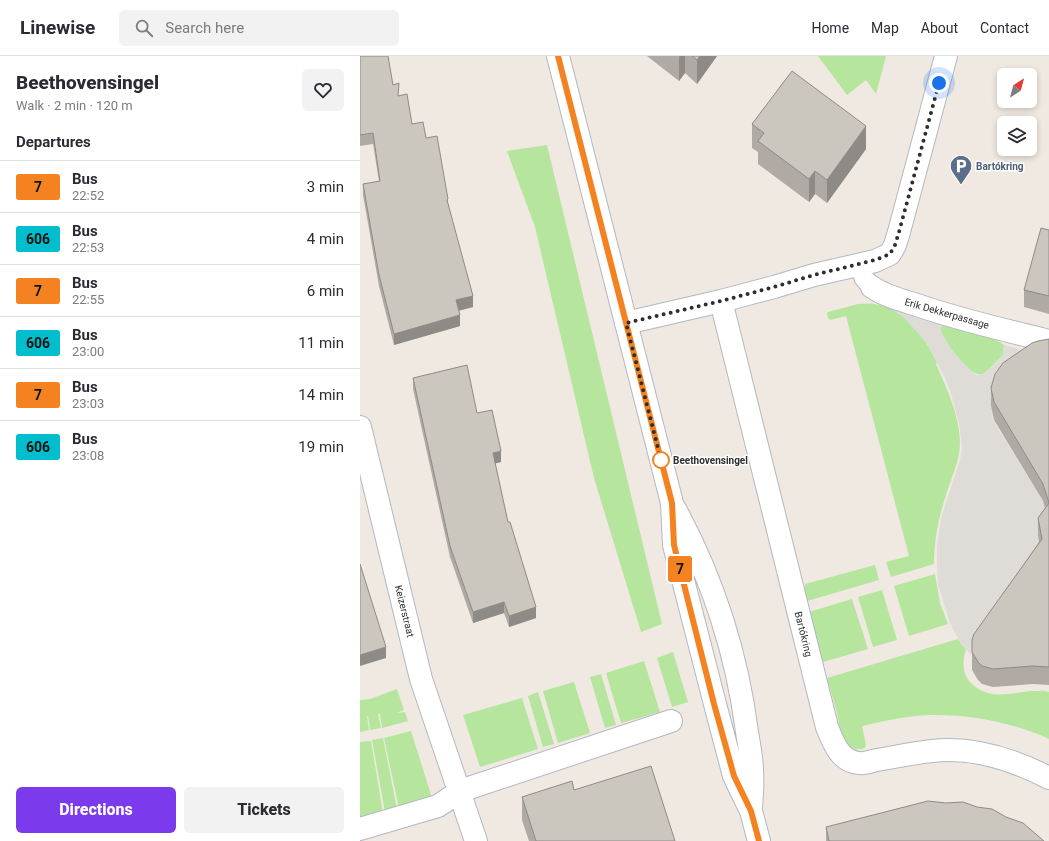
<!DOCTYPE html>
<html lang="en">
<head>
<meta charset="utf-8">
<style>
  body { margin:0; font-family:Roboto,sans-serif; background:#f2f2f3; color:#2b2b33; height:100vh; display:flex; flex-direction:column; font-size:15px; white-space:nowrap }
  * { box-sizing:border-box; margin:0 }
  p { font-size:13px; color:#7c7c81 }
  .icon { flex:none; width:22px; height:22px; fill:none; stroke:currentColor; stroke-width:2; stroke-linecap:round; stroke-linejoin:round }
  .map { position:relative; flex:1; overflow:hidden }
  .sheet { display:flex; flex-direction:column; background:#fff; width:360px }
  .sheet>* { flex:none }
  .badge { padding:0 8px; border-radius:3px; font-size:14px; line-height:26px }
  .needle { width:26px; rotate:36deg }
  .controls { position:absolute; left:637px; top:12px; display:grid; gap:8px }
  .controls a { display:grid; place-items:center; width:40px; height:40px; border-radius:6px; background:#fff; box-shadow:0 2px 6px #0003; font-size:20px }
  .you { position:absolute; width:20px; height:20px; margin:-10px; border:3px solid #fff; border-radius:50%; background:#1a73e8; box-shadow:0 0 0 6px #1a73e833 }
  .map>.badge { position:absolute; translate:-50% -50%; box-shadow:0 0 0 2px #fff }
  h2 { padding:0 16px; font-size:15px; line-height:36px }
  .round { display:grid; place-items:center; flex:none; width:42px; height:42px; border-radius:6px; background:#f2f2f3 }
  .overview { display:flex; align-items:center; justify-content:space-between; height:68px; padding:0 16px }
  h1 { font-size:19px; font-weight:800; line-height:30px }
  .action { display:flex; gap:8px; margin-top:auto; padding:8px 16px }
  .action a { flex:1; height:46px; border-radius:6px; background:#7c3aed; color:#fff; font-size:16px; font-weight:800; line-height:46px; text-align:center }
  .action a+a { background:#f2f2f3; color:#2b2b33 }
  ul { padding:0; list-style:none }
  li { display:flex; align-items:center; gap:12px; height:52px; padding:0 16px; border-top:1px solid #e1e1e2 }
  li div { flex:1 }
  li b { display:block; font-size:15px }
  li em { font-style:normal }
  li .badge { min-width:44px; font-weight:700; text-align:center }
  header { display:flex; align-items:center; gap:24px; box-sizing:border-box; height:56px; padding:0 20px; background:#fff; border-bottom:1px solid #e1e1e2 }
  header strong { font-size:19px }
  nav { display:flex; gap:22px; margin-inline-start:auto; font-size:14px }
  .search { width:280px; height:36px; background:#f2f2f3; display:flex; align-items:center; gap:10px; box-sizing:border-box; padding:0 14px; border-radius:6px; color:#7c7c81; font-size:15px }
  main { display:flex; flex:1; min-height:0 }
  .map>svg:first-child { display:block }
</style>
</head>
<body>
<header>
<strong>Linewise</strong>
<div class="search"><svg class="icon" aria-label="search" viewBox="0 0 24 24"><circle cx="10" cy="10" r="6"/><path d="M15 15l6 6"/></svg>Search here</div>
<nav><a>Home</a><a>Map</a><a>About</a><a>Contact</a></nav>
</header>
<main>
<section class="sheet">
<div class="overview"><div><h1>Beethovensingel</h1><p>Walk · 2 min · 120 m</p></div><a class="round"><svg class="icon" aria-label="heart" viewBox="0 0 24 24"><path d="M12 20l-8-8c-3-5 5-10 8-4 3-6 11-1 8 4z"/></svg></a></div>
<h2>Departures</h2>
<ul>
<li><span class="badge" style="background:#f58220;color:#111">7</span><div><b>Bus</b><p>22:52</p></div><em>3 min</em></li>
<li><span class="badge" style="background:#00becd;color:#111">606</span><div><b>Bus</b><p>22:53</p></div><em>4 min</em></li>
<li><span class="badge" style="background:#f58220;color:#111">7</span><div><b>Bus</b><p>22:55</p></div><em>6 min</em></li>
<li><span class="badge" style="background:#00becd;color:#111">606</span><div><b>Bus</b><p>23:00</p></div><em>11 min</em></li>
<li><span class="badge" style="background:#f58220;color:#111">7</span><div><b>Bus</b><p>23:03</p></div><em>14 min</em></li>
<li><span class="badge" style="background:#00becd;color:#111">606</span><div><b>Bus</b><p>23:08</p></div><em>19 min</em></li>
</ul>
<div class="action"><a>Directions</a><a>Tickets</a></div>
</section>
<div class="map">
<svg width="689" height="785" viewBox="0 0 689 785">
  <rect width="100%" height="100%" fill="#efe9e1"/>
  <path fill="#b6e59e" d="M458,0h68l-10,38 -10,-14 -19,15z
    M187,89l115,479 -21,8 -47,-154 -59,-251 -28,-76z
    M498,248c5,0 11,-1 16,0 30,3 52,34 63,59l-1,1c11,25 23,50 24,78 0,18 -8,34 -13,50 -8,24 -13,47 -13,72l-43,13 -5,-15 23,-6 -63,-240 -16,4 -2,-2 -1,-4 1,-2z
    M583,268c20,5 44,9 61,21l-1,10 -19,19c-14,6 -40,-33 -44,-45z
    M515,509l4,15 -72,21 -2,-8v-9z
    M575,518l5,29 8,21 -39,12 -15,-50z
    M522,534l15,50 -24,7 -15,-50z
    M492,543l16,50 -45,13 -14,-50z
    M598,583l8,11c-4,11 -4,24 5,33 17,17 37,11 59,8 7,0 13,-1 19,1v47c-37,-17 -80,-25 -120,-24 -23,1 -45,6 -67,11l4,19 -1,3c-7,3 -17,1 -22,-7 -3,-4 -4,-13 -4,-17 -2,-15 -8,-31 -12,-46z
    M313,596l15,50 -16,5 -15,-49z
    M284,605l16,51 -39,11 -15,-50z
    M241,618l15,51 -11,3 -15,-51z
    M214,626l16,51 -32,10 -15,-52z
    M37,633l7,21 -8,3 9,-1 3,9 -26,7 -2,-14h-2l3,14 -11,2 -2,-14h-1l2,14 -9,2v-32l10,-1z
    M178,636l16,52 -11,3 -15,-51z
    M162,642l16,51 -58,18 -17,-52z
    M51,675l21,67 -33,10 -15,-70z
    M23,682l14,71 -12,3 -13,-72z
    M11,685l12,72 -23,7v-78z"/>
  <path fill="#dfdcd8" d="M532,254l51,14 -3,5 8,16 16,19 12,11h5l12,-9 10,-11 1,-10 40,12 -52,42 -1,7 2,14 4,7 40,64 9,17 -7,27 -1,27 -67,93 -10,-11 -11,-21 -12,-38 -1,-21v-18l4,-28 19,-58 2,-13 -3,-24 -9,-33 -8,-18 -14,-27 -25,-29z"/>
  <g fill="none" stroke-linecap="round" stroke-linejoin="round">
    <g stroke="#b4b7c1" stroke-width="21">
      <path id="service" d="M500,208l4,14 8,9"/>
    </g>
    <g stroke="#b4b7c1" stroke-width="24">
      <path id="pedestrian" d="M512,231c13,9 29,13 45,18 43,15 88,25 132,36"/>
    </g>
    <g stroke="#b4b7c1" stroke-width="24">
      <path id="minor" d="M361,245l106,426c6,15 13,35 32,36 6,1 13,-2 18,-3 18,-3 36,-7 55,-9 39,-5 82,9 117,27
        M266,267l95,-22 53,-14 40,-12 61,-14 15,-7 5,-9 4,-13 47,-176
        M0,371l61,252 55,162
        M0,773l78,-23 22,-15 211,-70"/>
    </g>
    <g stroke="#b4b7c1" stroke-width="24">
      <path id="tertiary" d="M198,0l114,447 2,42 41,159 19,72 17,35 8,30
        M315,453c38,70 62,145 72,223 2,13 5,26 5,39 1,12 0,25 -1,37"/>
    </g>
    <use href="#service" stroke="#fff" stroke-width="19"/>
    <use href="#pedestrian" stroke="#fff" stroke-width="22"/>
    <use href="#minor" stroke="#fff" stroke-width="22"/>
    <use href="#tertiary" stroke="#fff" stroke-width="22"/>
  </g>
  <path fill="#afaba4" d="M0,0l33,29 6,11 13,28 14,14 22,61v5l25,103 -14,4 1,15 -66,19 -15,-59 -16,-91v-11l16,-3 -6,-37 -13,2z
    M287,0h70l-20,28 -12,-11 -6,8z
    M392,68l114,25 -39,54 -12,-9 -6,8 -51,-38v-12l-6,-4z
    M689,174v84l-25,-7v-17z
    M689,283v346l-16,-1 -40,3 -11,-3 -4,-4 -6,-10v-30l67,-98 -1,-6v-18l7,-10 -2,-7 -49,-81 -3,-14v-18z
    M53,322l64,35 24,49 -6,1 13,59 28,96 -27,9 -5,-14 -31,10 -23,-66 -37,-168z
    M214,734l101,51h-146l-7,-21v-23z
    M466,771l218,14h-218z"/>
  <path fill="#8e8b86" d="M320,0h5v17l-6,8v-24z
    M340,0h17l-20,28v-24z
    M506,70v23l-39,54v-23z
    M455,115v23l-6,8v-23z
    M113,240v11l-17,4v-11z
    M100,259v11l-66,19v-11z
    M141,395v11l-8,2v-11z
    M144,546v11l-31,10v-11z
    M176,551v11l-27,9v-11z
    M26,591v11l-26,8v-11z"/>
  <path fill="#cbc7bf" stroke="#8e8b86" d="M0,0h28l5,29 6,-2 -1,13 9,-2 5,30 11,-2 3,16 11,-2 11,63 -1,1 26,96 -17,4 4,15 -66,19 -15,-59 -16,-91 17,-3 -7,-48 -13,2z
    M332,0h8l-3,4z
    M432,15l74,55 -39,54 -12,-9 -6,8 -51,-38 6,-8 -12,-9z
    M681,172l8,2v66l-25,-6z
    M689,283v328l-16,-1 -40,3 -11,-3 -4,-4 -6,-10v-12l2,-6 68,-95 -4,-21 11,-15 -6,-19 -49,-82 -3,-14 4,-14 8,-11 29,-20 6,-2z
    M107,309l10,48 15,-3 9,41 -8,2 15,69h2l26,85 -27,9 -5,-14 -31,10 -23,-66 -37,-168z
    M0,508l26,83 -26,8z
    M291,710l24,75h-139l-14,-44 50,-16 2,9z
    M568,745l18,2 17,-1 14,5 15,2 14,8 17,6 21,18h-215l-3,-14z"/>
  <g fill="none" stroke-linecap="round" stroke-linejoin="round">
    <g stroke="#fff" stroke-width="9">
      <path id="line" d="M198,0l114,447 2,42 40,159 20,72 17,35 8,30"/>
    </g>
    <use href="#line" stroke="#f58220" stroke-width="6"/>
    <path stroke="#2e2e2e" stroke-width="4" stroke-dasharray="0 7.2" d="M301,404l-35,-137 95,-22 53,-14 40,-12 61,-15 15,-6 5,-9 4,-13 40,-149"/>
  </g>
  <defs>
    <g id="parking-pin" transform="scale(1.15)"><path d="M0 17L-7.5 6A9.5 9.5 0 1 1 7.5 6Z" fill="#5c6f8a" stroke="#fff"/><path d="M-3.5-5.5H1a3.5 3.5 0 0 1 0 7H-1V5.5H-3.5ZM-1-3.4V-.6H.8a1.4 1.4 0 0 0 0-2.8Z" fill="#fff"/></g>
  </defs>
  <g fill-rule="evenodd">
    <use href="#parking-pin" x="601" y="110"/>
  </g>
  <circle fill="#fff" stroke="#f58220" stroke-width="2" cx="301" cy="404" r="8"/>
  <g text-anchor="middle" stroke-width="3" stroke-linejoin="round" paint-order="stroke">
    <g font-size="10" font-weight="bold" fill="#4e5e75" stroke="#fff" text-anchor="start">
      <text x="616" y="114">Bartókring</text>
    </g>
    <g font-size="10" fill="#2e2e2e" stroke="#fff">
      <text transform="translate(587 257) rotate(16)" y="4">Erik Dekkerpassage</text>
      <text transform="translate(45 555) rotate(76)" y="4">Keizerstraat</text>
      <text transform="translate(444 578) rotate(76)" y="4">Bartókring</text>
    </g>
    <g font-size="10" font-weight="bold" fill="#2e2e2e" stroke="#fff" text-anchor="start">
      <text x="313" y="408">Beethovensingel</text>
    </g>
  </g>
</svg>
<div class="controls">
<a><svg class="needle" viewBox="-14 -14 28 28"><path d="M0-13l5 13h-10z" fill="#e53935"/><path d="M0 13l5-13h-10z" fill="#7c7c81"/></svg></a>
<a><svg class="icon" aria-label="layers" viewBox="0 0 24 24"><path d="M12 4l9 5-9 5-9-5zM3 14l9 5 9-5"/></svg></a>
</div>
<div class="you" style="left:579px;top:27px"></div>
<b class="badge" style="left:320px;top:513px;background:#f58220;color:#111">7</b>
</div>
</main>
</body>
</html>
